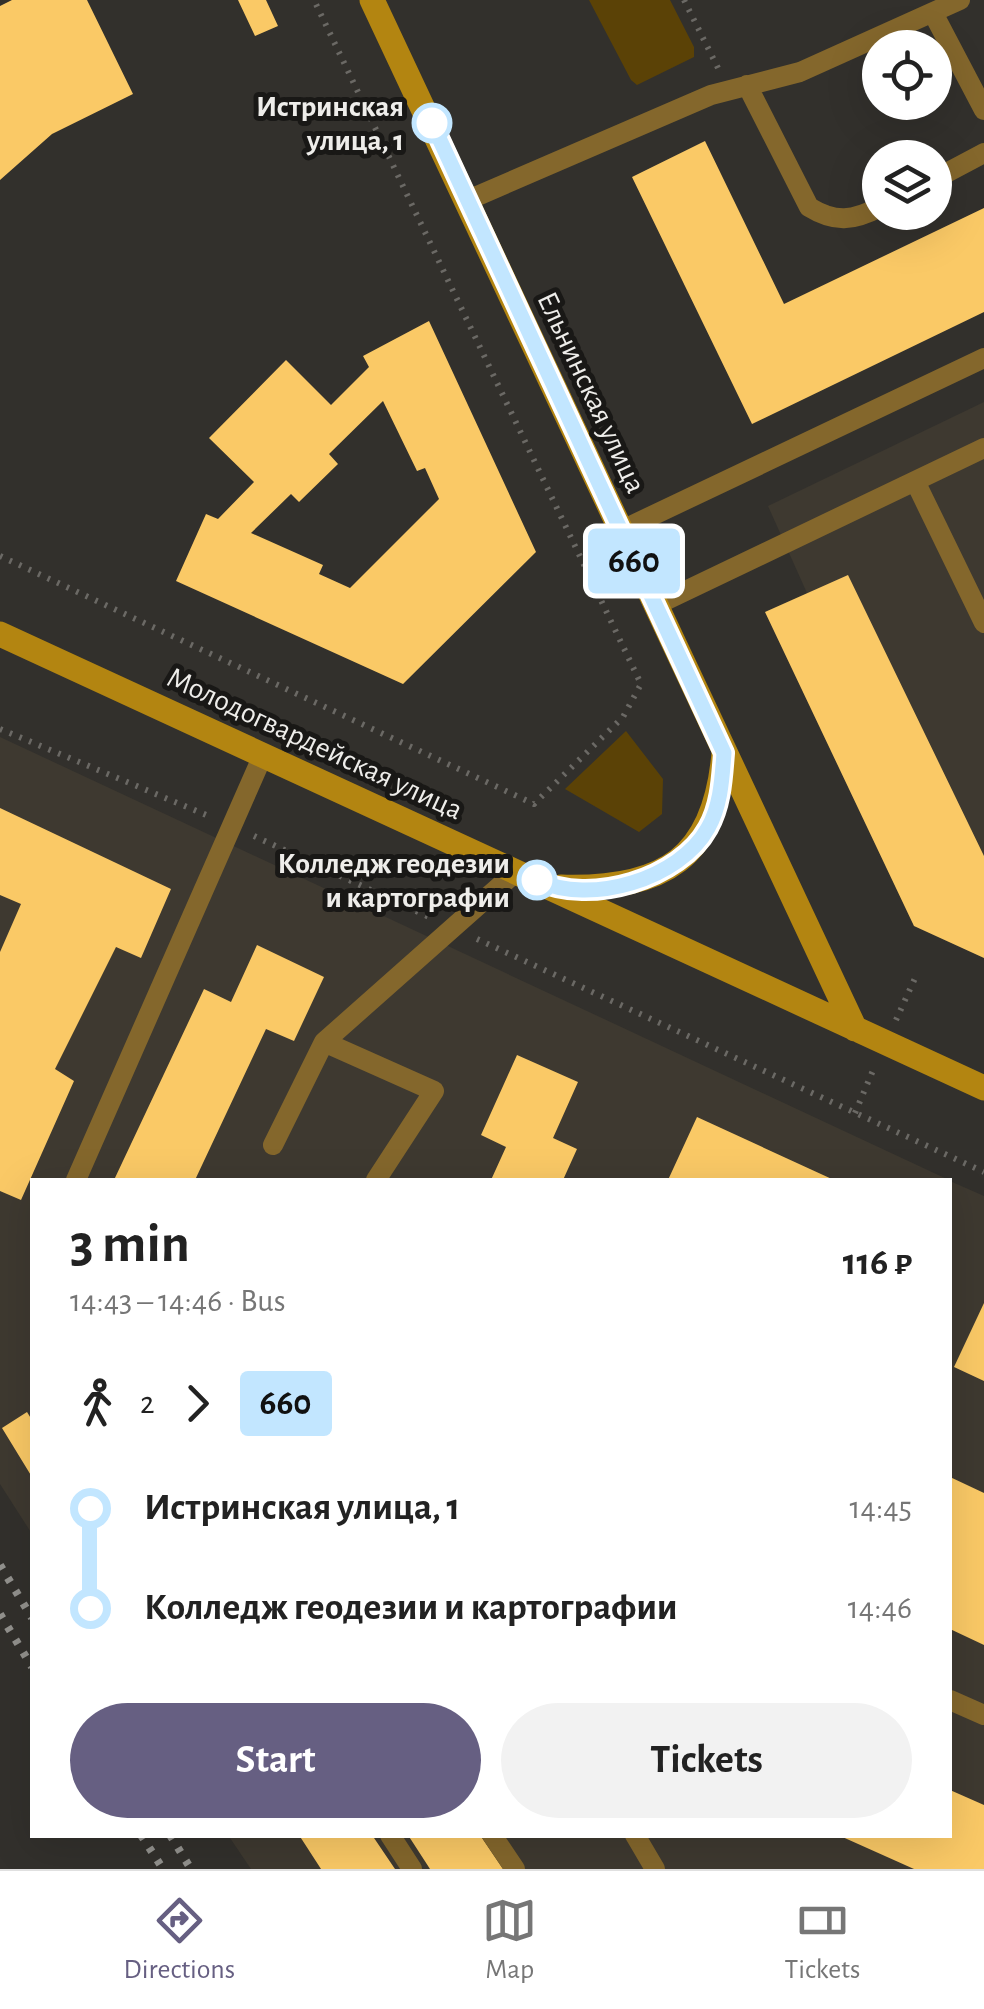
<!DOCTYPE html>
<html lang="en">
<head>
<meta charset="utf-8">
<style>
  body { margin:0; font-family:"Alegreya Sans",sans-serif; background:#f2f2f2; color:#222; height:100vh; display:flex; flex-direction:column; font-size:38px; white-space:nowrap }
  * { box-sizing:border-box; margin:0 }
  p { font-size:32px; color:#767676 }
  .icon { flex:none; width:55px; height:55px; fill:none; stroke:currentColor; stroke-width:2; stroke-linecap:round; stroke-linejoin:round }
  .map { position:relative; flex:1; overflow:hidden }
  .sheet { position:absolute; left:30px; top:1178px; width:922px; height:660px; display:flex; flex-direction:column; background:#fff; border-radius:0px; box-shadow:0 10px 40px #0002 }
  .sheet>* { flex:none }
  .badge { padding:0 20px; border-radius:8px; font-size:35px; line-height:65px }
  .fabs { position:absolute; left:862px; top:30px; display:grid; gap:20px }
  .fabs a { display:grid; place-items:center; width:90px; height:90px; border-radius:50%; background:#fff; box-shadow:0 10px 40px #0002; font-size:50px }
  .map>.badge { position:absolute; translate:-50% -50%; box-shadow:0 0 0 5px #fff }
  .legs { display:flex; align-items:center; gap:15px; height:110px; padding:0 40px; font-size:32px }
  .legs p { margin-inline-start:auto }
  .overview { display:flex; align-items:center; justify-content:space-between; height:170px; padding:0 40px }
  h1 { font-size:55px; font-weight:700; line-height:75px }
  .primary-button { display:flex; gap:20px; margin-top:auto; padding:20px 40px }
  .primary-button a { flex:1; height:115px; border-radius:60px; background:#665f82; color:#fff; font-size:40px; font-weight:700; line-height:115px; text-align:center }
  .primary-button a+a { background:#f2f2f2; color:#222 }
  ul { padding:0 40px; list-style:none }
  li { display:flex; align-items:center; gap:35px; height:100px; font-size:38px }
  li i { display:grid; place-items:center; width:15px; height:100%; margin:0 12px; background:currentColor }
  li i::after { content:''; width:25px; height:25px; margin:-12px; border:8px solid; border-radius:50%; background:#fff }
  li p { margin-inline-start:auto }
  li:first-child i { background:linear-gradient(#0000 50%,currentColor 0) }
  li:last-child i { background:linear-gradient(currentColor 50%,#0000 0) }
  .menu { display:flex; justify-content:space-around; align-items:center; height:140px; border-top:2px solid #e0e0e0; background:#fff; font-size:28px; color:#767676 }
  .menu a { display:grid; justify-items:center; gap:5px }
  .menu .active { color:#665f82 }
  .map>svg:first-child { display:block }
</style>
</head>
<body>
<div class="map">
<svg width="984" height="1869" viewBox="0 0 984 1869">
  <rect width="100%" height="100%" fill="#32302c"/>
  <path fill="#3e3930" d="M984,402v556l-70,-32 -149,-314 42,-19 -39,-87z
    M0,737l949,443h-917v354l-32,-50z
    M950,1181l34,15v673h-733l-23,-34h722z"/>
  <path fill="#5b4206" d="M589,0h81l24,47v10l-57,28 -6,-5z
    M626,731l37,48 -1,35 -23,18 -74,-43z"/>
  <path fill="#fac966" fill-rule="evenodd" d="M12,0h75l46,94 -81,40 -52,46v-174z
    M238,0h28l12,26 -23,10z
    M705,141l79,163 200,-96v104l-232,112 -120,-247z
    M429,321l107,231 -133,132 -227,-103 30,-67 12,5 36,-37 -45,-44 77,-78 45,45 38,-38 -6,-11zM383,401l34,70 8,-3 14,31 -89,89 -31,-14 4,-9 -72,-32 40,-39 8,8 39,-38 -9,-10z
    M848,575l136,281v102l-70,-32 -149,-314z
    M0,808l171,81 -30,69 -25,-11 -61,122 19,12 -53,119 -21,-9v-239l21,-48 -21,-9z
    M257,945l67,32 -30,64 -28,-12 -71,151h-81l90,-191 27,13z
    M517,1055l61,27 -25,56 24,11 -14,31h-72l15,-33 -25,-12z
    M697,1117l137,63h-166z
    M984,1303v78l-30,-14z
    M27,1412l5,8v57l-30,-49z
    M950,1477l34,16v152l-34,-16z
    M950,1790l34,15v64h-70l-76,-34h112z
    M299,1835h73l23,34h-74z
    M408,1835h72l23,34h-73z"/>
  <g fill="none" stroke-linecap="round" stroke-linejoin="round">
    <path stroke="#6b6965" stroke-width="6" stroke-dasharray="2.5 8" stroke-linecap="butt" d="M684,0l35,70
      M0,556l534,248 89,-87 18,-33 -327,-684
      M0,729l211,88
      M254,836l175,81
      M477,939l507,233
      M896,1020l20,-44
      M855,1113l19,-45"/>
    <path stroke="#84672c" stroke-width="20" d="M933,13l51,97
      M747,85l62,122c26,16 44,14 71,0
      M935,179l49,-26
      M468,200l243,-105 89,-23 160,-72
      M915,481l69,142
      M620,531l364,-173
      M654,606l330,-158
      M324,1042l110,49 -58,89
      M273,1145l51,-103 193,-171
      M76,1180l187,-425
      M950,1700l34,15
      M390,1835l22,34
      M492,1835l23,34
      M635,1835l20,34"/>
    <path stroke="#b38511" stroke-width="25" d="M372,0l483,1029
      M0,634l984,454
      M561,887c104,3 154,-29 163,-134"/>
    <path stroke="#92918d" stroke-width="8" stroke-dasharray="5 10" stroke-linecap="butt" d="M0,1565l32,53
      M0,1614l32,53
      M141,1835l22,34
      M170,1835l21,34"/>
  </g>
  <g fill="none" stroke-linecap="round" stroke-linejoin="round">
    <g stroke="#fff" stroke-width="22">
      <path id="line-1" d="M432,123l292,630c-2,25 -3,52 -16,75 -28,51 -118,78 -171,52"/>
    </g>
    <use href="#line-1" stroke="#c2e6ff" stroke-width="15"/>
  </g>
  <g fill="#fff" stroke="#c2e6ff" stroke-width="5">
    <circle cx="432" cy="123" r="18"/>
    <circle cx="537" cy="880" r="18"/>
  </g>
  <g text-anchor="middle" stroke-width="10" stroke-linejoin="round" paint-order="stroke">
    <g font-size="30" font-weight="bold" fill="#eeedea" stroke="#191816" text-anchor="end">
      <text x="404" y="116">Истринская<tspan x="404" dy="34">улица, 1</tspan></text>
      <text x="510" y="873">Колледж геодезии<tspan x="510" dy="34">и картографии</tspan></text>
    </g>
    <g font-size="30" fill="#eeedea" stroke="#191816">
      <text transform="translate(592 392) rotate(65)" y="10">Ельнинская улица</text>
      <text transform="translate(315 743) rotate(25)" y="10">Молодогвардейская улица</text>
    </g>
  </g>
</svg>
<div class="fabs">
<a><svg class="icon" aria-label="locate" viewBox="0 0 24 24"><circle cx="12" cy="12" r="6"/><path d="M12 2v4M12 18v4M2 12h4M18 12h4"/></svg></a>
<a><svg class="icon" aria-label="layers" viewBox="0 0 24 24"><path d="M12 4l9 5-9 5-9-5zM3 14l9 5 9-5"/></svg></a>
</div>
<b class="badge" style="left:634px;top:561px;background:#c2e6ff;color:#111">660</b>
<section class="sheet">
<div class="overview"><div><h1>3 min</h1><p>14:43 – 14:46 · Bus</p></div><b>116 ₽</b></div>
<div class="legs"><svg class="icon" aria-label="walk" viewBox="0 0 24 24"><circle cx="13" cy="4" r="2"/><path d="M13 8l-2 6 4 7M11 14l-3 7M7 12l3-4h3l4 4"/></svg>2<svg class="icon" aria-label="forward" viewBox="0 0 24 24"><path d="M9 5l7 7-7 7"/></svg><b class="badge" style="background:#c2e6ff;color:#111">660</b></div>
<ul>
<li><i style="color:#c2e6ff"></i><b>Истринская улица, 1</b><p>14:45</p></li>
<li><i style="color:#c2e6ff"></i><b>Колледж геодезии и картографии</b><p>14:46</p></li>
</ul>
<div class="primary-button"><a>Start</a><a>Tickets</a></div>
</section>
</div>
<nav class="menu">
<a class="active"><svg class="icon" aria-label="directions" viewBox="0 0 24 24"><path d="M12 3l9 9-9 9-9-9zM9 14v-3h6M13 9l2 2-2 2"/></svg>Directions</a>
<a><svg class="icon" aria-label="map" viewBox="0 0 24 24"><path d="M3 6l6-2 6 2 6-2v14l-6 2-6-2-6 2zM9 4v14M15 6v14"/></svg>Map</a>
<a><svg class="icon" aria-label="tickets" viewBox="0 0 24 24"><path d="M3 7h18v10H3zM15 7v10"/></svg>Tickets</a>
</nav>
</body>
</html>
